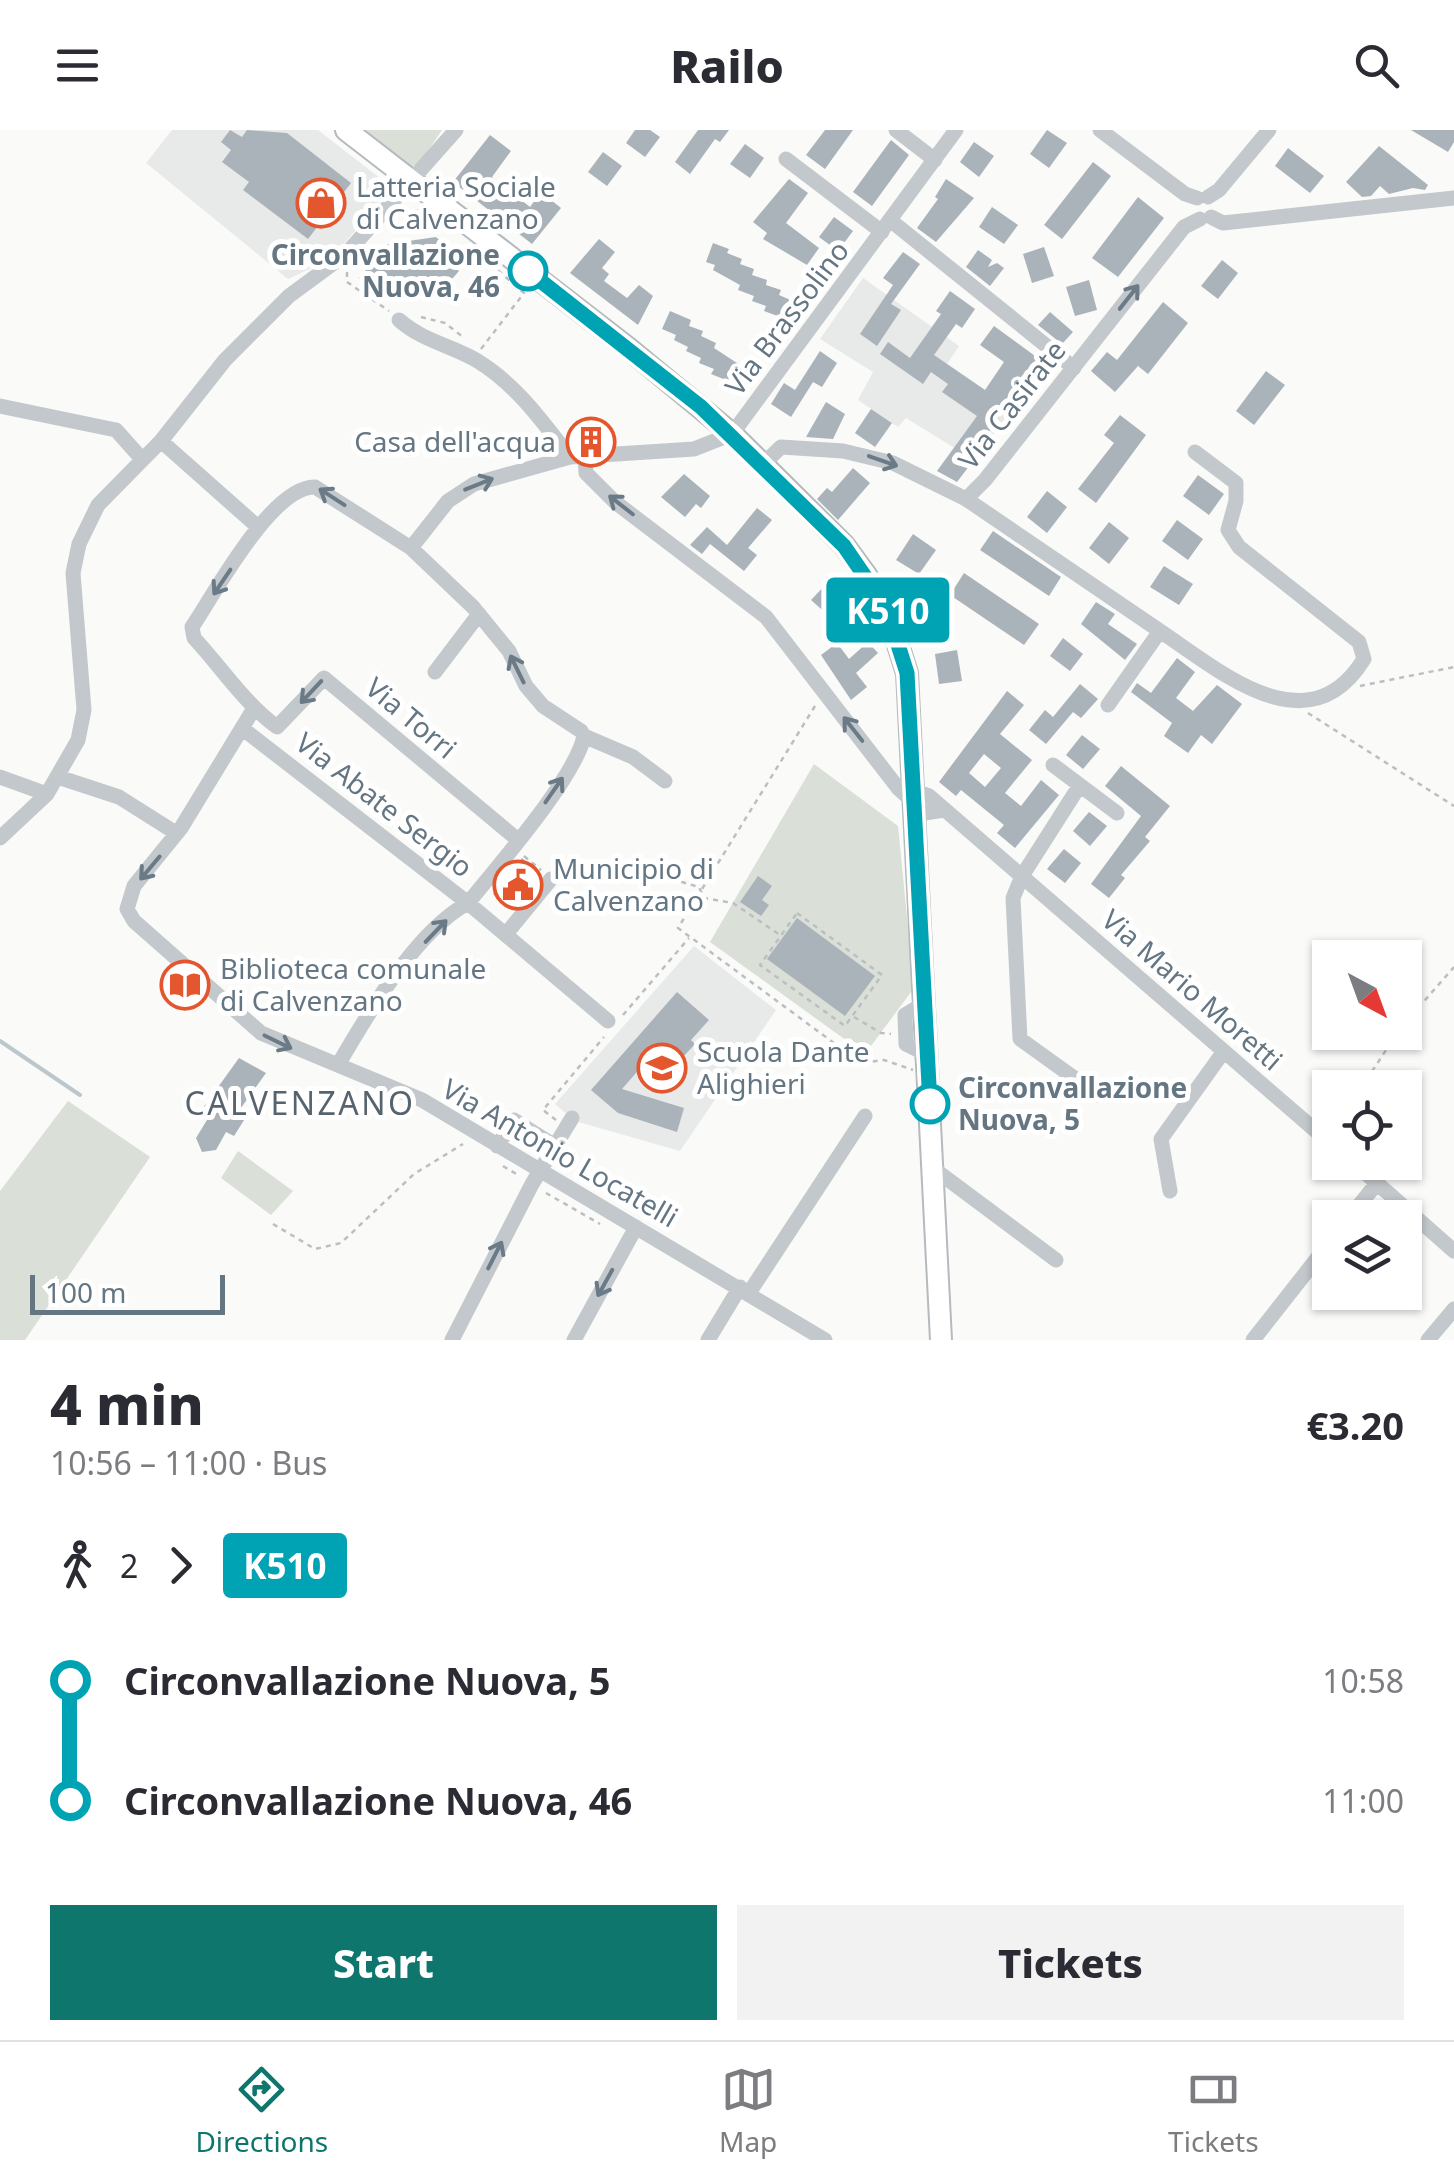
<!DOCTYPE html>
<html lang="en">
<head>
<meta charset="utf-8">
<style>
  body { margin:0; font-family:"Noto Sans",sans-serif; background:#f2f2f3; color:#2b2b33; height:100vh; display:flex; flex-direction:column; font-size:38px; white-space:nowrap }
  * { box-sizing:border-box; margin:0 }
  p { font-size:32px; color:#7c7c81 }
  .icon { flex:none; width:55px; height:55px; fill:none; stroke:currentColor; stroke-width:2; stroke-linecap:round; stroke-linejoin:round }
  .map { position:relative; height:1210px; overflow:hidden }
  .side { display:flex; flex-direction:column; background:#fff; flex:1 }
  .side>* { flex:none }
  .badge { padding:0 20px; border-radius:8px; font-size:35px; line-height:65px }
  .needle { width:65px; rotate:139deg }
  .controls { position:absolute; left:1312px; top:810px; display:grid; gap:20px }
  .controls a { display:grid; place-items:center; width:110px; height:110px; border-radius:0px; background:#fff; box-shadow:0 2px 8px #0004; font-size:50px }
  .scale { position:absolute; left:30px; bottom:25px; width:195px; box-sizing:border-box; padding-left:10px; border:5px solid #657683; border-top:0; font-size:28px; line-height:35px; white-space:nowrap; color:#657683; -webkit-text-stroke:8px #fff; paint-order:stroke }
  .map>.badge { position:absolute; translate:-50% -50%; box-shadow:0 0 0 5px #fff }
  .legs { display:flex; align-items:center; gap:15px; height:110px; padding:0 50px; font-size:32px }
  .legs p { margin-inline-start:auto }
  .head { display:flex; align-items:center; justify-content:space-between; height:170px; padding:0 50px }
  h1 { font-size:55px; font-weight:800; line-height:75px }
  .action { display:flex; gap:20px; margin-top:auto; padding:20px 50px }
  .action a { flex:1; height:115px; border-radius:0px; background:#0f766e; color:#fff; font-size:40px; font-weight:800; line-height:115px; text-align:center }
  .action a+a { background:#f2f2f3; color:#2b2b33 }
  ul { padding:0 50px; list-style:none }
  li { display:flex; align-items:center; gap:35px; height:120px; font-size:38px }
  li i { display:grid; place-items:center; width:15px; height:100%; margin:0 12px; background:currentColor }
  li i::after { content:''; width:25px; height:25px; margin:-12px; border:8px solid; border-radius:50%; background:#fff }
  li p { margin-inline-start:auto }
  li:first-child i { background:linear-gradient(#0000 50%,currentColor 0) }
  li:last-child i { background:linear-gradient(currentColor 50%,#0000 0) }
  header { display:flex; justify-content:space-between; align-items:center; height:130px; padding:0 50px; background:#fff; font-size:45px; font-weight:800 }
  .tab-bar { display:flex; justify-content:space-around; align-items:center; height:140px; border-top:2px solid #e1e1e2; background:#fff; font-size:28px; color:#7c7c81 }
  .tab-bar a { display:grid; justify-items:center; gap:5px }
  .tab-bar .on { color:#0f766e }
  .map>svg:first-child { display:block }
</style>
</head>
<body>
<header><svg class="icon" aria-label="menu" viewBox="0 0 24 24"><path d="M4 6h16M4 12h16M4 18h16"/></svg>Railo<svg class="icon" aria-label="search" viewBox="0 0 24 24"><circle cx="10" cy="10" r="6"/><path d="M15 15l6 6"/></svg></header>
<div class="map">
<svg width="1454" height="1210" viewBox="0 0 1454 1210">
  <rect width="100%" height="100%" fill="#fafaf8"/>
  <path fill="#e8e9e9" d="M172,0h146l71,55 -1,7 -52,61 -8,-2 -11,7 1,7 -30,14 -142,-116z
    M863,148l96,68 -12,18 60,41 -3,6 5,4 -35,45 -68,-42 -8,9 -40,-27 15,-28 -53,-33z
    M694,816l82,64 -96,141 -105,-30 -20,-17z"/>
  <path fill="#dadfd7" d="M357,0h85l-22,33 -11,5z
    M814,634l84,62 16,162 -49,66 -155,-112z
    M68,971l82,56 -125,183h-25v-149z
    M238,1021l55,40 -22,24 -50,-37z"/>
  <g fill="none" stroke-linecap="round" stroke-linejoin="round">
    <path stroke="#bbc7cb" stroke-width="4" d="M0,911l80,54"/>
  </g>
  <path fill="#aab3b9" fill-rule="evenodd" d="M230,0l12,7 5,-7 40,3 64,50 -43,56 -65,-49 6,-8 -27,-20 9,-12 -10,-8z
    M635,0h15l10,7 -15,20 -19,-14z
    M698,0h31l-9,12 -5,-3 -25,35 -15,-12z
    M825,0h28l-28,39 -19,-14z
    M1047,0l20,13 -18,25 -19,-14z
    M1411,0h43v12l-6,10z
    M490,5l21,16 -19,26 38,30 11,-15 20,16 -29,36 -79,-62z
    M891,10l18,15 -37,51 -19,-14z
    M974,12l20,14 -15,21 -19,-15z
    M745,14l19,14 -14,20 -20,-14z
    M1379,16l49,39 -3,5 -12,-2 -24,6 -9,-8 -9,10 -9,1 -16,-15z
    M1288,18l36,28 -14,17 -35,-27z
    M603,22l19,14 -15,20 -19,-14z
    M1093,32l18,14 -49,63 -18,-14z
    M789,49l19,14 -22,30 33,25 -12,17 -44,-26 4,-6 -14,-11z
    M946,49l28,19 -38,44 -19,-14 21,-29 -3,-2z
    M1138,67l26,21 -46,59 -26,-19z
    M992,77l26,18 -14,19 -25,-17z
    M834,87l19,14 -15,20 -19,-14z
    M436,107l20,18 -6,7 9,9 -14,16 -9,-8 -42,3 -14,13 -21,-17 29,-34z
    M599,109l16,13 -13,16 7,6 -5,7 23,17 12,-13 14,11 -15,29 -68,-52z
    M713,113l16,6 -2,4 15,6 -2,5 14,5 -2,6 15,5 -1,5 15,5 -2,5 14,6 -7,18 -22,-8 2,-5 -14,-5 2,-5 -16,-6 2,-5 -27,-15 2,-5 -9,-3z
    M1044,117l10,29 -22,7 -9,-29z
    M978,120l14,10 -4,7 9,-4 7,5 -14,18 -24,-19z
    M903,122l17,12 -29,40 10,6 -24,36 -17,-12 33,-49 -10,-7z
    M1222,130l16,13 -20,26 -17,-13z
    M1089,150l8,30 -22,6 -9,-29z
    M950,161l25,18 -13,19 -6,-4 -22,31 51,35 19,-28 -24,-17 14,-19 56,41 -14,19 -7,-5 -16,22 -3,-2 -21,31 4,3 -36,47 -20,-11 40,-55 -35,-24 6,-8 -17,-12 -8,12 -43,-30 8,-12 22,16 31,-44 -5,-3z
    M1163,172l25,21 -40,51 -10,-8 -23,26 -24,-21 16,-19 10,8z
    M670,181l21,9 -2,6 14,5 -2,5 15,7 -2,5 26,17 -2,5 8,4 -7,18 -15,-7 2,-5 -15,-6 3,-5 -15,-6 2,-5 -15,-7 2,-4 -14,-7 2,-5 -14,-6z
    M1050,182l23,20 -11,12 -24,-19z
    M820,221l17,12 -15,24 -9,-5 -22,35 -20,-13 13,-21 11,7z
    M1266,241l19,14 -31,40 -18,-14z
    M826,272l19,12 -12,25 -27,-2z
    M871,279l21,14 -17,24 -20,-14z
    M1120,285l26,20 -50,68 -18,-14 36,-46 -10,-8z
    M853,338l17,15 -32,37 -21,-21 10,-11 5,4z
    M684,344l26,22 -9,12 -5,-4 -11,13 -24,-20z
    M1198,345l26,19 -15,21 -26,-19z
    M1047,361l20,16 -20,26 -20,-16z
    M757,378l15,12 -24,28 9,7 -13,16 -34,-27 -8,10 -12,-9 17,-18 20,18z
    M1177,390l26,19 -15,21 -26,-19z
    M1109,392l20,16 -20,26 -20,-16z
    M993,401l68,46 -12,19 -69,-46z
    M913,404l23,16 -17,24 -23,-14z
    M1164,436l29,18 -14,21 -29,-18z
    M964,443l75,51 -15,21 -74,-50z
    M831,449l19,17 -20,21 -19,-17z
    M1096,472l19,12 -7,10 29,20 -12,16 -44,-36z
    M1063,508l20,16 -13,17 -20,-15z
    M868,512l10,11 -22,20 11,14 -16,13 -30,-45 16,-12 12,16z
    M957,520l5,31 -23,3 -4,-30z
    M1177,528l18,14 -19,26 17,13 24,-26 25,19 -30,40 -11,-9 -13,18 -24,-17 8,-13 -41,-31 6,-9 14,10z
    M1080,554l18,15 -17,19 -8,-6 -27,32 -17,-14 16,-20 8,7z
    M1007,561l17,14 -24,29 32,26 -27,33 16,13 20,-26 18,15 -44,53 -18,-15 7,-8 -43,-35 -5,6 -17,-14zM984,624l17,14 -16,19 -16,-14z
    M1082,605l18,14 -17,20 -17,-14z
    M1121,636l49,40 -25,31 5,4 -29,34 4,3 -16,20 -18,-14 50,-68 -36,-30z
    M1089,682l18,14 -17,20 -17,-15z
    M1064,719l17,14 -16,20 -18,-14z
    M522,728l19,16 -29,35 -19,-15z
    M758,746l14,10 -10,14 7,5 -8,11 -21,-14z
    M797,788l78,58 -30,40 -78,-57z
    M677,862l32,28 -18,20 4,4 -12,13 -10,-9 -23,25 -8,-7 -20,23 62,19 -7,24 -59,-19 -27,-23z
    M239,928l27,15 -28,39 8,5 -12,19 -8,-4 -10,18 -14,2 -6,-14 11,-18 -9,-5z"/>
  <g fill="none" stroke-linecap="round" stroke-linejoin="round">
    <g stroke="#b5babe" stroke-width="24">
      <path id="major" d="M346,0l282,218 104,86 112,111 22,30 20,32 21,66 34,667"/>
    </g>
    <path stroke="#bbbfc2" stroke-width="2.5" stroke-dasharray="5 5" stroke-linecap="butt" d="M404,82l16,-2
      M347,142v10l42,29
      M421,187l24,6 18,14
      M481,219l43,-56 -31,-27
      M1360,556l94,-19
      M815,576l-137,222 183,135 23,-3 29,10
      M1308,583l146,93
      M524,726l17,14
      M564,743c44,-19 92,2 135,14l5,11 29,5 47,32
      M797,783l85,62 -37,51 -85,-61z
      M623,885l66,-77
      M854,887l27,16 10,1
      M1405,893l49,-56
      M1361,958l37,-56
      M556,990l-13,-10 61,-73
      M503,1036l15,9
      M546,1063l54,31
      M273,1094l42,25 26,-6 73,-69 49,-30"/>
    <path stroke="#c3c8cc" stroke-width="15" d="M896,0l39,30
      M1100,0l85,64 12,4
      M786,29l96,73
      M1208,67l11,-7 50,-60
      M1211,87l12,6 231,-25
      M890,90l184,148
      M399,190c24,21 51,25 77,40 40,24 66,61 94,97
      M0,276l116,24 25,28
      M161,311l97,86
      M585,326l1,17 29,29 151,115 132,171 27,25 19,-3
      M762,335l19,-18 62,4 50,12 73,36 194,132 -52,74
      M966,369l19,-19 199,-253 16,-8
      M411,418l37,-47 26,-17 96,-27 124,-8 38,-15 224,-304
      M1160,501c60,40 148,118 204,28l-5,-17 -120,-95 -11,-17 8,-29v-18l-41,-31
      M435,542l44,-58
      M253,580l-72,118 -47,58 -7,23 7,12 127,112 161,67 403,240
      M243,599l225,174 140,118
      M1053,635l64,48
      M0,647l47,17
      M58,647l61,20 57,36
      M1080,655l-58,91 -9,22 7,141 78,56
      M915,673l9,-9 5,2 401,347
      M0,708l47,-44 31,-54 6,-30 -11,-137 6,-29 19,-39 63,-64 64,-81 64,-64 57,-42 110,-124
      M518,710l-194,-162 -47,49c-32,-23 -55,-59 -83,-89l-2,-11c23,-34 80,-141 123,-140l96,61 62,59 36,44 17,35 17,20 38,25 3,5 49,21 32,24
      M506,804l45,-55
      M925,873l-20,12 1,29 22,11
      M338,935c29,-50 78,-134 130,-162 29,-36 108,-126 116,-167
      M497,1016l17,-26 41,26
      M1353,1032l101,89
      M934,1039l122,91
      M1170,1061l-9,-52 63,-88
      M1349,1088l28,-35
      M749,1163l116,-177
      M452,1210l80,-156 40,-66
      M574,1210l62,-113
      M708,1210l32,-53
      M1253,1210l77,-98
      M1428,1210l26,-31"/>
    <use href="#major" stroke="#fff" stroke-width="20"/>
  </g>
  <defs><path id="oneway-shaft" d="M-6 0H5M1.5-3L5.5 0L1.5 3" fill="none" stroke-width="1.6" stroke-linecap="round" stroke-linejoin="round" transform="scale(2.5)"/></defs>
  <g stroke="#6a7a87">
    <use href="#oneway-shaft" transform="translate(1129 167) rotate(-52)"/>
    <use href="#oneway-shaft" transform="translate(883 331) rotate(19)"/>
    <use href="#oneway-shaft" transform="translate(479 354) rotate(-22)"/>
    <use href="#oneway-shaft" transform="translate(332 367) rotate(-147)"/>
    <use href="#oneway-shaft" transform="translate(621 375) rotate(-142)"/>
    <use href="#oneway-shaft" transform="translate(222 452) rotate(124)"/>
    <use href="#oneway-shaft" transform="translate(517 539) rotate(-116)"/>
    <use href="#oneway-shaft" transform="translate(311 562) rotate(133)"/>
    <use href="#oneway-shaft" transform="translate(853 599) rotate(-128)"/>
    <use href="#oneway-shaft" transform="translate(554 660) rotate(-55)"/>
    <use href="#oneway-shaft" transform="translate(150 738) rotate(130)"/>
    <use href="#oneway-shaft" transform="translate(436 801) rotate(-46)"/>
    <use href="#oneway-shaft" transform="translate(278 912) rotate(26)"/>
    <use href="#oneway-shaft" transform="translate(495 1125) rotate(-63)"/>
    <use href="#oneway-shaft" transform="translate(605 1153) rotate(119)"/>
  </g>
  <g fill="none" stroke-linecap="round" stroke-linejoin="round">
    <g stroke="#fff" stroke-width="22">
      <path id="line-1" d="M528,141l173,136 143,139 42,61 21,66 23,431"/>
    </g>
    <use href="#line-1" stroke="#00a3b4" stroke-width="15"/>
  </g>
  <defs>
    <g id="shop-ring" transform="scale(2.5)"><circle r="9.5" fill="#fff" stroke="#e4572e" stroke-width="1.5"/><path d="M-5-2.5h2.3a2.7 3.5 0 0 1 5.4 0H5L5.5 6h-11ZM-1.5-2.5h3a1.5 2.3 0 0 0-3 0Z" fill="#e4572e"/></g>
    <g id="building-ring" transform="scale(2.5)"><circle r="9.5" fill="#fff" stroke="#e4572e" stroke-width="1.5"/><path d="M-4-6H4V6H1V3H-1V6H-4ZM-2.5-4.3h1.7v1.8h-1.7ZM.8-4.3h1.7v1.8H.8ZM-2.5-1h1.7V.8h-1.7ZM.8-1h1.7V.8H.8Z" fill="#e4572e"/></g>
    <g id="civic-ring" transform="scale(2.5)"><circle r="9.5" fill="#fff" stroke="#e4572e" stroke-width="1.5"/><path d="M-.6-6.5H3V-4.5H.6V-3L4-1V1h2V6H-6V1h2V-1L-.6-3ZM-1.2 2.5V6h2.4V2.5Z" fill="#e4572e"/></g>
    <g id="library-ring" transform="scale(2.5)"><circle r="9.5" fill="#fff" stroke="#e4572e" stroke-width="1.5"/><path d="M-6-4Q-3-5.5-.7-3.5V5Q-3 3-6 4ZM6-4Q3-5.5 .7-3.5V5Q3 3 6 4Z" fill="#e4572e"/></g>
    <g id="school-ring" transform="scale(2.5)"><circle r="9.5" fill="#fff" stroke="#e4572e" stroke-width="1.5"/><path d="M0-5L7-2L0 1L-7-2ZM-4 1L0 2.5L4 1V4Q0 6-4 4Z" fill="#e4572e"/></g>
  </defs>
  <g fill-rule="evenodd">
    <use href="#shop-ring" x="321" y="73"/>
    <use href="#building-ring" x="591" y="312"/>
    <use href="#civic-ring" x="518" y="755"/>
    <use href="#library-ring" x="185" y="855"/>
    <use href="#school-ring" x="662" y="938"/>
  </g>
  <g fill="#fff" stroke="#00a3b4" stroke-width="5">
    <circle cx="528" cy="141" r="18"/>
    <circle cx="930" cy="974" r="18"/>
  </g>
  <g text-anchor="middle" stroke-width="10" stroke-linejoin="round" paint-order="stroke">
    <g font-size="28" fill="#657683" stroke="#fff" text-anchor="start">
      <text x="356" y="67">Latteria Sociale<tspan x="356" dy="32">di Calvenzano</tspan></text>
      <text x="556" y="322" text-anchor="end">Casa dell'acqua</text>
      <text x="553" y="749">Municipio di<tspan x="553" dy="32">Calvenzano</tspan></text>
      <text x="220" y="849">Biblioteca comunale<tspan x="220" dy="32">di Calvenzano</tspan></text>
      <text x="697" y="932">Scuola Dante<tspan x="697" dy="32">Alighieri</tspan></text>
    </g>
    <g font-size="28" font-weight="bold" fill="#657683" stroke="#fff" text-anchor="end">
      <text x="500" y="135">Circonvallazione<tspan x="500" dy="32">Nuova, 46</tspan></text>
      <text x="958" y="968" text-anchor="start">Circonvallazione<tspan x="958" dy="32">Nuova, 5</tspan></text>
    </g>
    <g font-size="28" fill="#657683" stroke="#fff">
      <text transform="translate(787 188) rotate(-53)" y="10">Via Brassolino</text>
      <text transform="translate(1012 275) rotate(-52)" y="10">Via Casirate</text>
      <text transform="translate(411 588) rotate(40)" y="10">Via Torri</text>
      <text transform="translate(384 675) rotate(38)" y="10">Via Abate Sergio</text>
      <text transform="translate(1192 860) rotate(41)" y="10">Via Mario Moretti</text>
      <text transform="translate(560 1023) rotate(30)" y="10">Via Antonio Locatelli</text>
    </g>
    <g font-size="32" letter-spacing="2.5" fill="#57646e" stroke="#fff">
      <text x="300" y="985">CALVENZANO</text>
    </g>
  </g>
</svg>
<div class="controls">
<a><svg class="needle" viewBox="-14 -14 28 28"><path d="M0-13l5 13h-10z" fill="#e53935"/><path d="M0 13l5-13h-10z" fill="#7c7c81"/></svg></a>
<a><svg class="icon" aria-label="locate" viewBox="0 0 24 24"><circle cx="12" cy="12" r="6"/><path d="M12 2v4M12 18v4M2 12h4M18 12h4"/></svg></a>
<a><svg class="icon" aria-label="layers" viewBox="0 0 24 24"><path d="M12 4l9 5-9 5-9-5zM3 14l9 5 9-5"/></svg></a>
</div>
<div class="scale">100 m</div>
<b class="badge" style="left:888px;top:480px;background:#00a3b4;color:#fff">K510</b>
</div>
<section class="side">
<div class="head"><div><h1>4 min</h1><p>10:56 – 11:00 · Bus</p></div><b>€3.20</b></div>
<div class="legs"><svg class="icon" aria-label="walk" viewBox="0 0 24 24"><circle cx="13" cy="4" r="2"/><path d="M13 8l-2 6 4 7M11 14l-3 7M7 12l3-4h3l4 4"/></svg>2<svg class="icon" aria-label="forward" viewBox="0 0 24 24"><path d="M9 5l7 7-7 7"/></svg><b class="badge" style="background:#00a3b4;color:#fff">K510</b></div>
<ul>
<li><i style="color:#00a3b4"></i><b>Circonvallazione Nuova, 5</b><p>10:58</p></li>
<li><i style="color:#00a3b4"></i><b>Circonvallazione Nuova, 46</b><p>11:00</p></li>
</ul>
<div class="action"><a>Start</a><a>Tickets</a></div>
</section>
<nav class="tab-bar">
<a class="on"><svg class="icon" aria-label="directions" viewBox="0 0 24 24"><path d="M12 3l9 9-9 9-9-9zM9 14v-3h6M13 9l2 2-2 2"/></svg>Directions</a>
<a><svg class="icon" aria-label="map" viewBox="0 0 24 24"><path d="M3 6l6-2 6 2 6-2v14l-6 2-6-2-6 2zM9 4v14M15 6v14"/></svg>Map</a>
<a><svg class="icon" aria-label="tickets" viewBox="0 0 24 24"><path d="M3 7h18v10H3zM15 7v10"/></svg>Tickets</a>
</nav>
</body>
</html>
